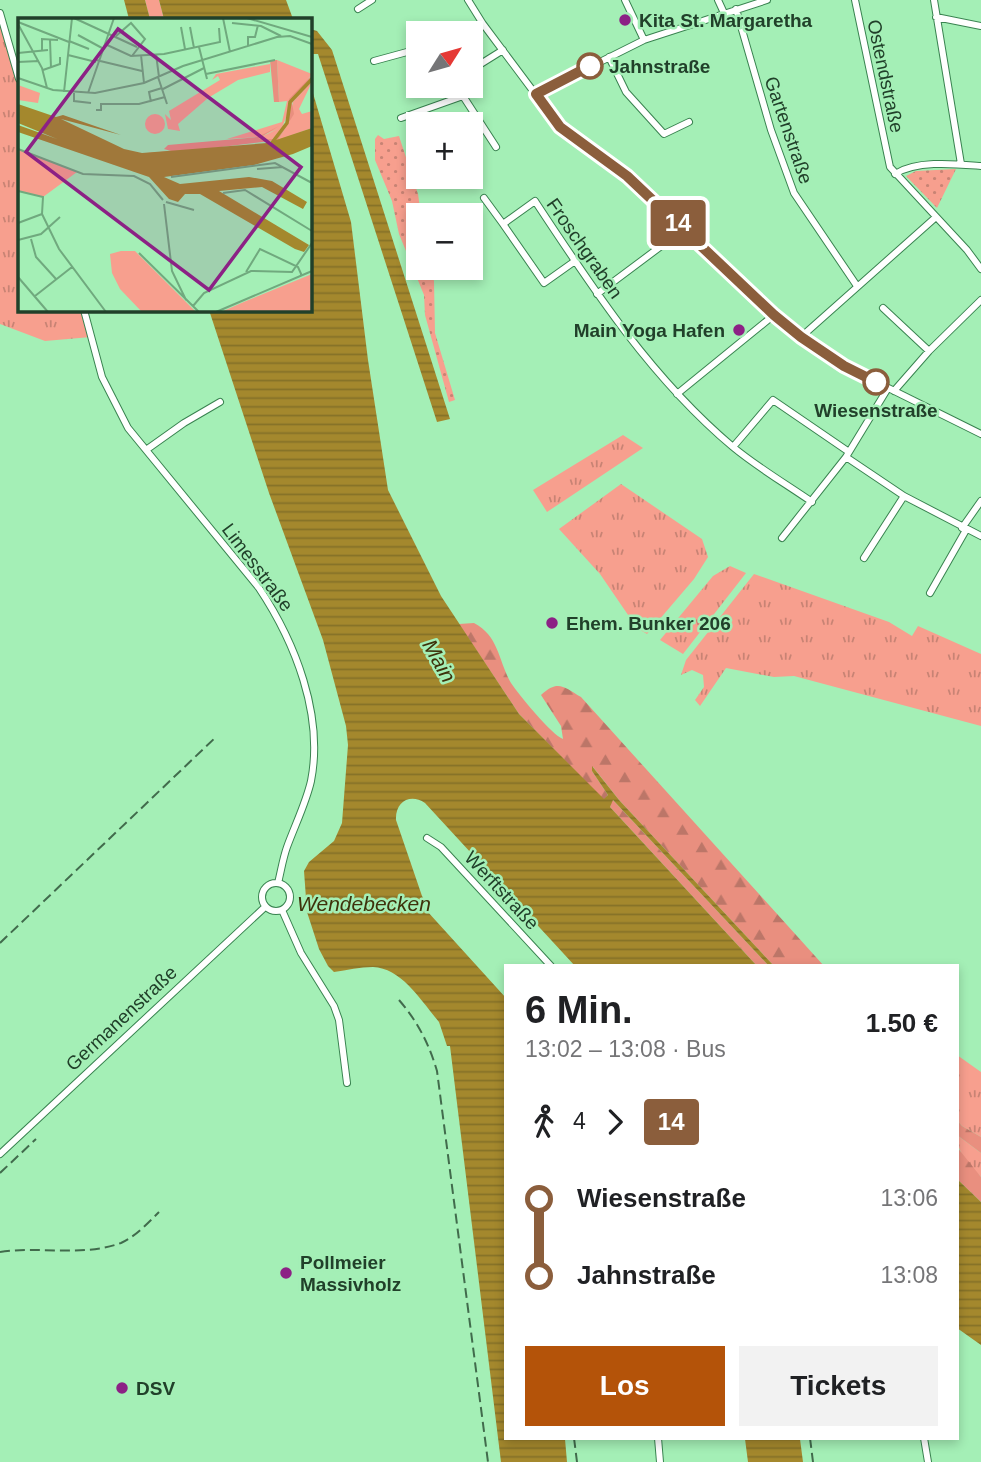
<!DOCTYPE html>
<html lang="de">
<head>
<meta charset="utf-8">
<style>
  body { margin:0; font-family:Arial,sans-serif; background:#f2f2f2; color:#202124; height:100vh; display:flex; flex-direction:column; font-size:26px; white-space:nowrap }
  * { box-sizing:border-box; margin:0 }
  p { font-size:23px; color:#757577 }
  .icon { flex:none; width:38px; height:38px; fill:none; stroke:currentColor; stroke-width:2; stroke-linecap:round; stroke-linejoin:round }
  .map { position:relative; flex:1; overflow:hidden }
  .panel { position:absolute; left:504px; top:964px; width:455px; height:476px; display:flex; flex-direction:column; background:#fff; border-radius:0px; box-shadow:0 4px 10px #0003 }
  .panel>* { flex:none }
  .badge { padding:0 14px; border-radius:5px; font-size:24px; line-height:46px }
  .needle { width:46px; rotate:53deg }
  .controls { position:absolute; left:406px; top:21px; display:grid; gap:14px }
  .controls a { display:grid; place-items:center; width:77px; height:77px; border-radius:0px; background:#fff; box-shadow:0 4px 10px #0003; font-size:35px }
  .map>.badge { position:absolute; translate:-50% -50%; box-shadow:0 0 0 4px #fff }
  .legs { display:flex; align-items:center; gap:10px; height:77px; padding:0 21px; font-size:23px }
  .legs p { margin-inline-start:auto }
  .head { display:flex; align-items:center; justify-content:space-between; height:119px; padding:0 21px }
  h1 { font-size:38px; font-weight:800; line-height:52px }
  .action { display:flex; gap:14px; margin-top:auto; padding:14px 21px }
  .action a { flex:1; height:80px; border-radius:0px; background:#b45309; color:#fff; font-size:28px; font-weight:800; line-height:80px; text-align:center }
  .action a+a { background:#f2f2f2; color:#202124 }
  ul { padding:0 21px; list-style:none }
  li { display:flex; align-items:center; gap:24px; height:77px; font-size:26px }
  li i { display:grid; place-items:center; width:10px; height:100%; margin:0 9px; background:currentColor }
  li i::after { content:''; width:18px; height:18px; margin:-9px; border:5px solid; border-radius:50%; background:#fff }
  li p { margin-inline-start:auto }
  li:first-child i { background:linear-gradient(#0000 50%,currentColor 0) }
  li:last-child i { background:linear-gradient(currentColor 50%,#0000 0) }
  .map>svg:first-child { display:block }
</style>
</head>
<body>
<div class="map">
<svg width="981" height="1462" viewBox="0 0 981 1462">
  <defs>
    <pattern id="grass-tufts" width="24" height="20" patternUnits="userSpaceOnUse" patternTransform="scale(1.75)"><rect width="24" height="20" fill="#f79f8e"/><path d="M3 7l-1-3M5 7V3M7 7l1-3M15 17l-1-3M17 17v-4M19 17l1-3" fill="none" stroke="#c88374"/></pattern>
    <pattern id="forest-firs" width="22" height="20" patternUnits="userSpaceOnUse" patternTransform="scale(1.75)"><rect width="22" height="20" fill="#e98f7f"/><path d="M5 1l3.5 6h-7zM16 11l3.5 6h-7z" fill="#bc7668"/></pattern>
    <pattern id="park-dots" width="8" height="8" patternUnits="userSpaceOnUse" patternTransform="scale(1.75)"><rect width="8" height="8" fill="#f79f8e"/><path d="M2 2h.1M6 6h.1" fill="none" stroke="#c88374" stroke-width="1.8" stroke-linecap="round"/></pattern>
    <pattern id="water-rules" width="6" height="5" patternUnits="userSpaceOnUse" patternTransform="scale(1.75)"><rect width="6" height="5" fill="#a4882d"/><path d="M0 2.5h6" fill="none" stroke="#857127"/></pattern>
  </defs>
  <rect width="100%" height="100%" fill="#a4efb6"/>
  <path fill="url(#grass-tufts)" d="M145,0h14l5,19h-14z
    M0,13l19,66v231h64l8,27 -46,4 -45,-17z
    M623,435l20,13 -96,64 -14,-22z
    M621,484l81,55 6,18 -14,22 -47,55 -10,-6 -37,-54 -41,-45z
    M730,566l16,7 -63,81 -23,-14 53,-64z
    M754,574l135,48 23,14 6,-10 63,28v72l-187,-50 -20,1 -48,-9 -26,38 -5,-6 9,-13 -1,-12 -11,-5 -11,5 5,-15z
    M957,1055l24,17v65l-19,-11 -5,-6z
    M957,1135l24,18v24c-12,-13 -24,-23 -24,-42z"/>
  <path fill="url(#forest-firs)" d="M474,623c25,13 24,37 37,60 8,12 41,52 52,56l-2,-13 -20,-31c17,-16 23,-8 40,2l243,269h-50l-155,-166 -26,-33 -1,4 16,24 -4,5 -85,-86 -60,-90z
    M612,799l157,167h-12l-147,-159z
    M957,1120l5,6 19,11v16l-24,-18z
    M957,1147l24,30v25l-24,-23z"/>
  <path fill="url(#park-dots)" d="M378,135l6,4 15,-3 19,58 3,21h-3v53h12l4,13 1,52 20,67 -6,2 -24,-87 -1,-20 -25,-61 -7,-33 -17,-41v-21z
    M956,169l-19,39 -31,-32 10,-5z"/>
  <path fill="url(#water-rules)" d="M124,0h21l5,19h-21z
    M159,0h127l7,19h-129z
    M310,29l7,2 15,19 118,369 -13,3 -119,-368h-8z
    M310,83l41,139 17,138 20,130 53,106 78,118 85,85 4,-4 -16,-24v-5l27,34 155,166h-5l-156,-166 -3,7 147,159h-182l-150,-163c-15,-10 -30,-1 -29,17l26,76 7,12 -2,3 79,87v440l59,1 2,23h-66l-51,-416h-3l-8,-24c-17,-20 -37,-54 -66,-55 -13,0 -26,3 -39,5l-6,-6 -9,-17 -12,-37 -3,-41 5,-9 25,-21 8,-18 6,-78 -2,-19 -23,-86 -54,-147 -60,-183h101z
    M957,1179l24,23v143l-24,-17z
    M745,1439h55l3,23h-55z"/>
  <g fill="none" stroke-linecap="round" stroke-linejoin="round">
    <g stroke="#398350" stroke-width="8">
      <path id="minor" d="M468,0l15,24 77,103 67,49 147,139 27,22 43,29 137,68
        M625,0l19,40
        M718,0l6,13
        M855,0l35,167 77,83 14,19
        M934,0l27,164
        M358,9l14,-9
        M736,9l35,121 23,63 63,93
        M0,13l19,66
        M936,17l45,9
        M470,33l13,-9
        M609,57l17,35 38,42 25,-12
        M374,61l44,-12
        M471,70l32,-20
        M459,86l4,10 33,51
        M536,94l108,-54 123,-40
        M401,118l62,-22
        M895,174c22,-14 60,-10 86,-8
        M484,198l19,26 32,-23c58,88 116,177 198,246 24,20 53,37 79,55
        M503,224l41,59 31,-22
        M597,294l87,-65
        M883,308l46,43
        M84,310l18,67 26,51 131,160c36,54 65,127 52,193 -5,22 -16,44 -24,66 -4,11 -6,24 -9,36
        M801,337l135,-120
        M894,391l35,-40 52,-51
        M677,394l97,-79
        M733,447l40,-47 76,52
        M146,450l38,-27 36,-21
        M846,457l58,39 77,40
        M962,528l19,-27
        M782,538l64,-81 42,-69
        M864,558l40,-62
        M930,593l36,-63
        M427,838l14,9 110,119
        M262 897a14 14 0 1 1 28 0a14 14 0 1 1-28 0Z
        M282,910l19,43 33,53 5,14 8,63
        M0,1154l265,-247
        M658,1438l2,24
        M924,1438l4,24"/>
    </g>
    <use href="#minor" stroke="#fff" stroke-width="6"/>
    <path stroke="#416b4c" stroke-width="2" stroke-dasharray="10 5" stroke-linecap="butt" d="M0,943l217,-207
      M399,1000c19,22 30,44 38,71l51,391
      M0,1173l36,-34
      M0,1252c39,-6 83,5 121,-9 15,-7 27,-20 38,-31
      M574,1438l3,24
      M810,1438l3,24"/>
  </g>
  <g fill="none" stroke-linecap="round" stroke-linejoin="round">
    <g stroke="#fff" stroke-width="16">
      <path id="line-1" d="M590,66l-54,28 24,33 67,49 147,139 27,22 43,29 32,16"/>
    </g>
    <use href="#line-1" stroke="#8b5e3c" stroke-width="10"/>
  </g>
  <g fill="#8c2185" stroke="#a4efb6" stroke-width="2.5">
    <circle cx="625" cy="20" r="7"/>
    <circle cx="739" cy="330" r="7"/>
    <circle cx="552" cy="623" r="7"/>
    <circle cx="286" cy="1273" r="7"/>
    <circle cx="122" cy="1388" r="7"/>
  </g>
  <g fill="#fff" stroke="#8b5e3c" stroke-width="3.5">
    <circle cx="590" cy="66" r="12"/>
    <circle cx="876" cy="382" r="12"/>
  </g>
  <g text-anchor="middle" stroke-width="5" stroke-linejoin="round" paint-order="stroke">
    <g font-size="19" font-weight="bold" fill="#21402a" stroke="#a4efb6" text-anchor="start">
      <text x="639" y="27">Kita St. Margaretha</text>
      <text x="725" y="337" text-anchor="end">Main Yoga Hafen</text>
      <text x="566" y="630">Ehem. Bunker 206</text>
      <text x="300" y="1269">Pollmeier<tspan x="300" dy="22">Massivholz</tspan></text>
      <text x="136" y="1395">DSV</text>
    </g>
    <g font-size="19" font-weight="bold" fill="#21402a" stroke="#a4efb6" text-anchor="start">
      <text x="609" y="73">Jahnstraße</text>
      <text x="876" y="417" text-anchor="middle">Wiesenstraße</text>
    </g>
    <g font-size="19" fill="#21402a" stroke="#a4efb6">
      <text transform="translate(886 76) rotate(78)" y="7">Ostendstraße</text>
      <text transform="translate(789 130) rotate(71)" y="7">Gartenstraße</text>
      <text transform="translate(585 248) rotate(55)" y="7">Froschgraben</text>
      <text transform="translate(258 567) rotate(53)" y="7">Limesstraße</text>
      <text transform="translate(502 890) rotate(47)" y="7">Werftstraße</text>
      <text transform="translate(121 1018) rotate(-43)" y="7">Germanenstraße</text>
    </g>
    <g font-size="21" font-style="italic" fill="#3e320b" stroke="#a4efb6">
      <text transform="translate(439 661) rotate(61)" y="7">Main</text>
      <text x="364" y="911">Wendebecken</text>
    </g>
  </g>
  <g transform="translate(18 18)">
    <rect width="294" height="294" fill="#a4efb6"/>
    <path d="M259,42l35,14 -18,24 -15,37 -10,6 -13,-2 22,-10 -20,8 -31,2 55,-17 5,-21 -8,1zM252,46v8l-32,8 -30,18 -30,26 2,7 -12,-2 -3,-15 6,6 -2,-9 51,-31 -2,-4 -6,4 4,-6zM294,64l-13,27 3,5 10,-3v17l-34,12 11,-18 4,-20zM127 106a10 10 0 1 1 20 0a10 10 0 1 1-20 0ZM0,131l59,23 -34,25 -25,-6z" fill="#f79f8e"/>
    <path d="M252,42h7l2,42h-5zM294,57v7l-20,21 2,11 -16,26 -114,14 -17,-1 24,-2 -7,-2 4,-4 90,-8 21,-11 -21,13h16l13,-18 2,-22z" fill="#e98f7f"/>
    <path d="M103,233h14l61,61h-54l-22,-23 -8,-16 -2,-19z" fill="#f79f8e"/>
    <path d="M294,256v38h-91l25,-11z" fill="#f79f8e"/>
    <path d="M0,67l22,8 -2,10 -20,-3z" fill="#f79f8e"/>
    <path d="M0,86l38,13 7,-2 58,20 -60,-16 63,30 18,4 125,-10 45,-15v18l-19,8 -39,11 -90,12 16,7 69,-7 23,4 35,21 -4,7 -41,-22 -43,4 90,54 -5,7 -9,-3 -95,-55h-15l-7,8 -9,-3 -20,-22 -131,-45v-7l39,14 -39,-16z" fill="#a4882d"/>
    <path fill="none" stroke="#a4882d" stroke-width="3.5" d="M253,126l16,-21 3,-21 22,-23"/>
    <path fill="none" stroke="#70a97e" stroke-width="2" d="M56,0l63,29M205,0l7,34M229,0l65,19M0,4l51,20M214,5l29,3 20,10M0,6l24,44 5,20M163,9l4,22M172,9l4,21M60,17l24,13M98,18l15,-13 14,16 -13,17M32,22l1,28M51,23l20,8M87,26l26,12 33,-2 56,-12 -1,-14M230,28v-9h7l3,-12M181,29l8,32M24,32v-11l16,1M0,35l30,-3M138,36l3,23M50,37l28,7M123,37l3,28M78,42l46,11M0,44l21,-1M25,52l17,-6v-7M188,56l69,-14M140,59l9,27M0,60l35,12 42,3 49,-10 39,-17 94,-29 13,-1 22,8M145,71l41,-21M46,74l8,-74M56,75v8l17,2M70,75l26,-75M133,84l-2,-10 13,-4M78,92h5v-6h38l26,-7M0,131l65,25 51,2 16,8 13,16M239,151l26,-2M153,159l104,-14 37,20M0,173l25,6 -1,17 17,35 47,63M205,175l22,-3 67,41M148,184l28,8M146,186l8,67 14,29M0,205l24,-9M13,221l5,18 20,22M0,222l23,-6 19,-17M121,235l60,59M228,254l14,-23 38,18 4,9M0,259l30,35M17,278l37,-29M175,288l11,-13 47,-22 41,1 20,-29M198,294l96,-41"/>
    <path fill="#8c2185" fill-opacity="0.15" stroke="#8c2185" stroke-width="3.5" d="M100,11l183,138 -92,123 -183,-138z"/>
    <rect width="294" height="294" fill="none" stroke="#21402a" stroke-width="3.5"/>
  </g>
</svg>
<div class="controls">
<a><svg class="needle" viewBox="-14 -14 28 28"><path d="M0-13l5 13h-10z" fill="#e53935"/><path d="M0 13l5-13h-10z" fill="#757577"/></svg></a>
<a>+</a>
<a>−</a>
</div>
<b class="badge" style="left:678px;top:223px;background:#8b5e3c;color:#fff">14</b>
<section class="panel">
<div class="head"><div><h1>6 Min.</h1><p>13:02 – 13:08 · Bus</p></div><b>1.50 €</b></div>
<div class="legs"><svg class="icon" aria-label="walk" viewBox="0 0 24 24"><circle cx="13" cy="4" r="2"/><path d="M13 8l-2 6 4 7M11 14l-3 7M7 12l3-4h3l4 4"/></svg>4<svg class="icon" aria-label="forward" viewBox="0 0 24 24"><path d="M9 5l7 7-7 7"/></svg><b class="badge" style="background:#8b5e3c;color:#fff">14</b></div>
<ul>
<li><i style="color:#8b5e3c"></i><b>Wiesenstraße</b><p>13:06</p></li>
<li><i style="color:#8b5e3c"></i><b>Jahnstraße</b><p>13:08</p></li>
</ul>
<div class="action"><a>Los</a><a>Tickets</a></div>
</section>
</div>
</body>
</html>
